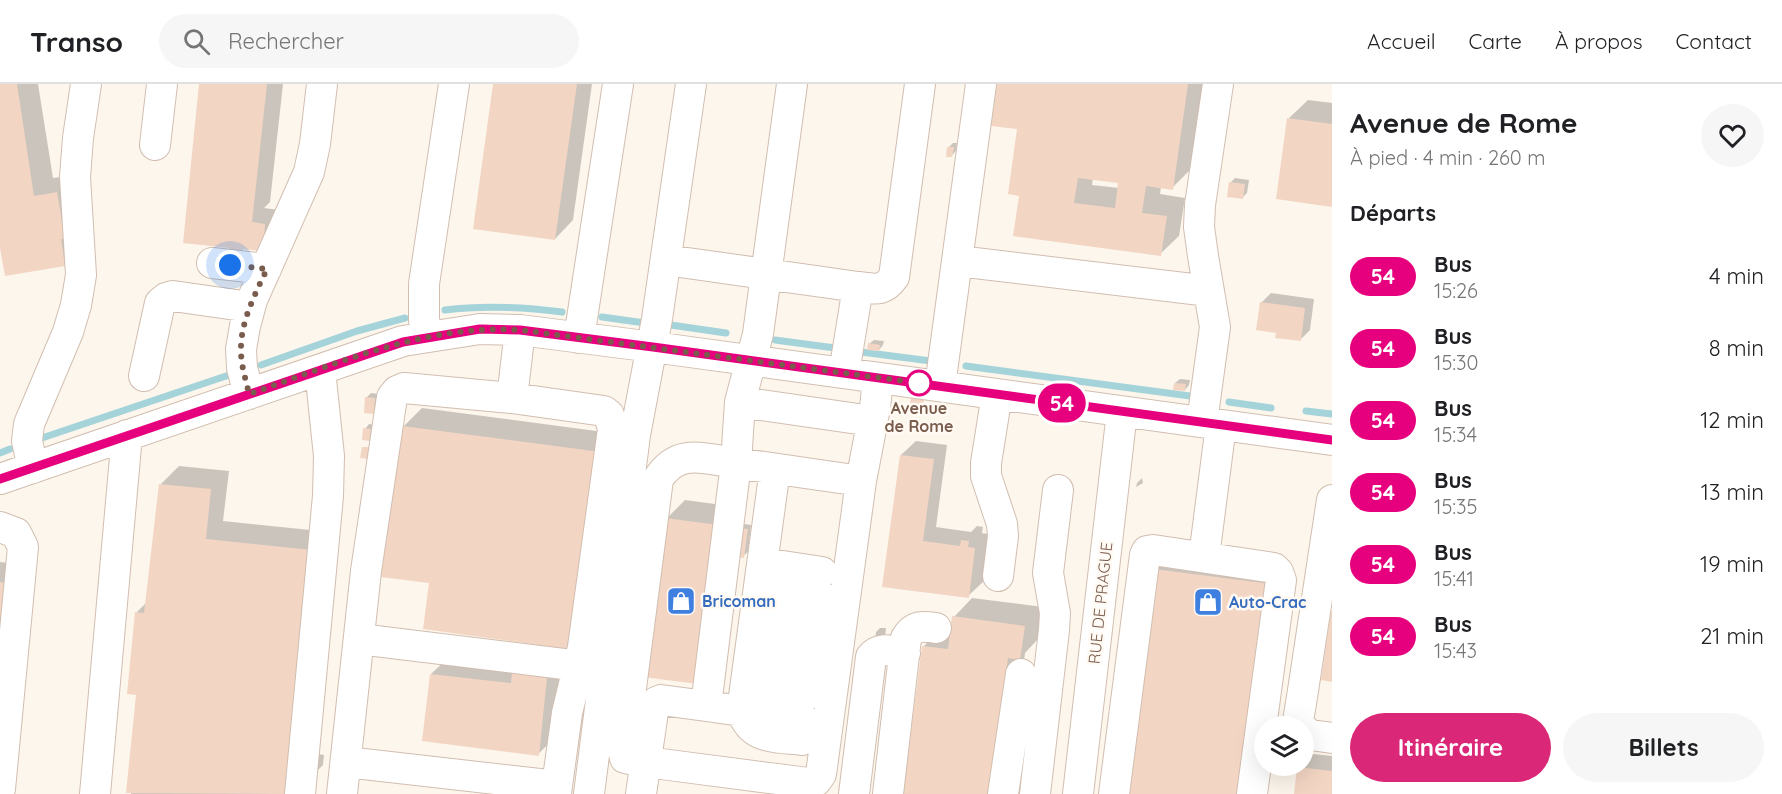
<!DOCTYPE html>
<html lang="fr">
<head>
<meta charset="utf-8">
<style>
  body { margin:0; font-family:Quicksand,sans-serif; background:#f6f6f6; color:#202124; height:100vh; display:flex; flex-direction:column; font-size:22px; white-space:nowrap }
  * { box-sizing:border-box; margin:0 }
  p { font-size:20px; color:#757577 }
  .icon { flex:none; width:33px; height:33px; fill:none; stroke:currentColor; stroke-width:2; stroke-linecap:round; stroke-linejoin:round }
  .map { position:relative; flex:1; overflow:hidden }
  .drawer { display:flex; flex-direction:column; background:#fff; width:450px }
  .drawer>* { flex:none }
  .badge { padding:0 12px; border-radius:20px; font-size:21px; line-height:39px }
  .buttons { position:absolute; left:1254px; top:632px; display:grid; gap:12px }
  .buttons a { display:grid; place-items:center; width:60px; height:60px; border-radius:50%; background:#fff; box-shadow:0 6px 24px #0002; font-size:30px }
  .you { position:absolute; width:30px; height:30px; margin:-15px; border:4px solid #fff; border-radius:50%; background:#1a73e8; box-shadow:0 0 0 9px #1a73e833 }
  .map>.badge { position:absolute; translate:-50% -50%; box-shadow:0 0 0 3px #fff }
  h2 { padding:0 18px; font-size:22px; line-height:54px }
  .round { display:grid; place-items:center; flex:none; width:63px; height:63px; border-radius:32px; background:#f6f6f6 }
  .head { display:flex; align-items:center; justify-content:space-between; height:102px; padding:0 18px }
  h1 { font-size:28px; font-weight:700; line-height:45px }
  .primary-button { display:flex; gap:12px; margin-top:auto; padding:12px 18px }
  .primary-button a { flex:1; height:69px; border-radius:36px; background:#db2777; color:#fff; font-size:24px; font-weight:700; line-height:69px; text-align:center }
  .primary-button a+a { background:#f6f6f6; color:#202124 }
  ul { padding:0; list-style:none }
  li { display:flex; align-items:center; gap:18px; height:72px; padding:0 18px }
  li div { flex:1 }
  li b { display:block; font-size:22px }
  li em { font-style:normal }
  li .badge { min-width:66px; font-weight:700; text-align:center }
  header { display:flex; align-items:center; gap:36px; box-sizing:border-box; height:84px; padding:0 30px; background:#fff; border-bottom:2px solid #e0e0e0 }
  header strong { font-size:28px }
  nav { display:flex; gap:33px; margin-inline-start:auto; font-size:21px }
  .search { width:420px; height:54px; background:#f6f6f6; display:flex; align-items:center; gap:15px; box-sizing:border-box; padding:0 21px; border-radius:33px; color:#757577; font-size:22px }
  main { display:flex; flex:1; min-height:0 }
  .map>svg:first-child { display:block }
</style>
</head>
<body>
<header>
<strong>Transo</strong>
<div class="search"><svg class="icon" aria-label="search" viewBox="0 0 24 24"><circle cx="10" cy="10" r="6"/><path d="M15 15l6 6"/></svg>Rechercher</div>
<nav><a>Accueil</a><a>Carte</a><a>À propos</a><a>Contact</a></nav>
</header>
<main>
<div class="map">
<svg width="1332" height="710" viewBox="0 0 1332 710">
  <rect width="100%" height="100%" fill="#fdf6ec"/>
  <path fill="#0003" fill-rule="evenodd" d="M0,0h38l15,94 22,-3 8,71 -19,19 -64,-18z
    M201,0h82l-13,118 -6,6 15,2 -2,25 -33,13 -3,3z
    M495,0h97l-19,136 -18,19z
    M998,0h205l-12,85 -19,19 -11,-1 -1,7 25,4 -6,38 -19,18 -140,-59 -1,-67zM1093,94l27,3 -1,7 -27,-3z
    M1308,16l24,3v103l-43,-88z
    M953,59h4l-1,8 -5,5 -2,-9z
    M1235,94l14,2 -2,13 -4,4 -13,-14z
    M1271,209l43,6 -4,31 -10,10 -39,-37z
    M874,256l10,1 -1,4 -4,5 -10,-6z
    M1180,295l10,1 -1,5 -4,5 -10,-7z
    M371,309l8,1 -1,14 -4,4 -7,-15z
    M422,324l197,26 -188,148 -27,-156z
    M369,340l6,1 -1,10 -4,4 -5,-10z
    M916,357l31,4 -11,82 35,5 6,-6 6,1 -1,6 6,1 -5,48 -15,14 -84,-10 17,-131z
    M179,382l50,5 -6,50 107,11 -31,262h-168l8,-104 -3,-77 10,-10 14,-118z
    M1142,394l1,5 -7,4 1,-4z
    M685,416l52,7 -21,157 -50,-145z
    M744,440l7,1 -3,27 -5,4 -7,-1z
    M1174,467l115,15 -30,228h-133l29,-225z
    M0,478l8,1 -8,205z
    M972,514l71,9 -5,32 -13,14 -18,132 -9,9 -94,-1 20,-147 18,-18 10,1 2,-12z
    M880,544h6l-1,9 -10,4 1,-9z
    M450,572l115,3 -8,77 -19,18 -107,-80z
    M318,670l6,1 -1,10 -5,5 -6,-1z
    M1313,670l19,2v38h-37l3,-26z"/>
  <g fill="none" stroke-linecap="round" stroke-linejoin="round">
    <path stroke="#a5d3da" stroke-width="7" d="M445,226c39,-5 78,-3 117,2
      M602,233l43,6
      M671,241l55,8
      M775,256l60,8
      M861,268l70,9
      M261,281l96,-34 48,-13
      M966,282l224,30
      M1229,318l42,6
      M1306,327l26,3
      M39,355l190,-64
      M0,369l10,-4"/>
  </g>
  <path fill="#f3d5c3" fill-rule="evenodd" d="M0,0h17l17,112 23,-4 8,47h-4l4,27 -60,10 -5,-28z
    M199,0h68l-15,138 13,2 -2,27 -21,-2 -1,4 -12,-1v-4l-46,-5z
    M493,0h84l-22,156 -82,-11z
    M997,0h191l-15,106 -27,-4 -4,27 25,3 -6,40 -148,-20 6,-40 -11,-2 9,-65 -26,-3zM1078,94l40,5 -3,25 -41,-5z
    M1287,34l45,6v83l-56,-8z
    M947,63h7l-2,10h-6z
    M1229,98l16,2 -2,15 -16,-2z
    M1260,218l45,6 -4,33 -26,-3 1,-5 -20,-3z
    M868,259l12,2 -1,6 -12,-1z
    M1174,299l12,1 -1,7 -12,-1z
    M365,313l10,1 -1,16 -10,-1z
    M911,314l13,2 -1,6 -13,-2z
    M402,342l199,26 -26,198 -152,-21 6,-46 -48,-6z
    M363,344l8,1 -1,12 -8,-1z
    M362,363h8l-2,12 -8,-1z
    M900,371l34,4 -11,82 37,5 1,-6 8,1 -1,6 7,1 -6,50 -87,-11z
    M159,400l52,5 -5,50 106,11 -24,244 -162,-1 10,-98 -9,-1 8,-82 9,1z
    M665,434l54,7 -21,159 -55,-7z
    M738,444l10,1 -4,29 -10,-2z
    M1154,485l117,15 -28,210h-119z
    M0,498l5,1 -3,34h-2z
    M1331,527h1v71l-11,-2z
    M952,532l73,10 -5,34 -12,-2 -18,136h-87l19,-148 26,3z
    M512,589l35,4 -8,79 -117,-15 8,-67 81,9z
    M1297,683l35,4v23h-38z"/>
  <g fill="none" stroke-linecap="round" stroke-linejoin="round">
    <g stroke="#d1beb0" stroke-width="32">
      <path id="minor" d="M792,0l-34,250 -18,68 -4,61 125,18 14,-73 3,-30
        M155,61l7,-61
        M666,176l192,27
        M958,177l251,30
        M212,179l54,6
        M428,252l-4,-16v-36l30,-200
        M579,254l39,-254
        M844,289l14,-86c18,2 25,5 36,-10l26,-193
        M144,292l16,-73 6,-5 7,-2 77,11
        M940,302l41,-302
        M249,310l-7,-26 -1,-19 4,-23 7,-26 57,-128 6,-28 7,-60
        M997,310l-11,69v13l16,48 1,12 -5,40
        M512,314l92,13 5,4 4,14 -30,218 -16,66 -10,73
        M740,318l132,19
        M1202,338l13,-95 -12,-71 -4,-29 1,-22 18,-121
        M33,384l-6,-27 2,-17 39,-92 8,-27 5,-30 -6,-98 3,-39 8,-54
        M775,385l-33,242 -36,-5 30,-243c-32,-4 -58,-16 -78,16l-35,271 2,8 21,4 162,21 8,-2 5,-7 40,-293
        M0,395l403,-138 77,-12 40,1 133,17 679,93
        M0,443l16,6 7,14 -23,242
        M1204,473l17,-132
        M763,479l59,9
        M759,503l59,8 4,2 2,4 -1,6 -8,4 -35,-4
        M359,555l221,27
        M752,558l58,9 6,-1 5,-11 -1,-6 -6,-3 -60,-7
        M746,603l61,8c9,-6 10,-14 4,-23l-62,-7
        M742,627l60,7 5,6v11l-5,5c-26,-3 -51,0 -60,-29z
        M1300,642l-2,-5 4,-24 30,-197
        M1304,646l6,5 22,3
        M346,678l211,24 -1,8
        M95,710l32,-359
        M300,710l28,-298 1,-40 -9,-86
        M342,710l24,-223 26,-174 5,-6 7,-3 108,10 8,-68
        M589,710l46,-359 22,-116 34,-235
        M641,710l13,-89 2,-3 5,-2 45,6
        M854,710l17,-137c9,-11 22,-6 34,-4
        M888,710l18,-156c8,-13 16,-12 30,-10
        M1003,710l18,-120
        M1035,710l19,-164 1,-17 -7,-40 10,-83
        M1078,710l44,-382
        M1114,710l31,-239 2,-4 6,-1 121,18 4,4 3,8 -29,214"/>
    </g>
    <use href="#minor" stroke="#fff" stroke-width="30"/>
  </g>
  <g fill="none" stroke-linecap="round" stroke-linejoin="round">
    <g stroke="#fff" stroke-width="14">
      <path id="line" d="M0,395l403,-137 77,-13 40,1 133,17 679,93"/>
    </g>
    <use href="#line" stroke="#e6007e" stroke-width="9"/>
    <path stroke="#7a5c4d" stroke-width="6" stroke-dasharray="0 10.8" d="M230,181l37,4c-12,25 -27,54 -26,82 0,15 5,29 8,43 88,-30 176,-70 271,-64l399,53"/>
  </g>
  <defs>
    <g id="shop-square" transform="scale(1.5)"><rect x="-9" y="-9" width="18" height="18" rx="4" fill="#3f7fe0" stroke="#fffaf3"/><path d="M-5-2.5h2.3a2.7 3.5 0 0 1 5.4 0H5L5.5 6h-11ZM-1.5-2.5h3a1.5 2.3 0 0 0-3 0Z" fill="#fff"/></g>
  </defs>
  <g fill-rule="evenodd">
    <use href="#shop-square" x="681" y="517"/>
    <use href="#shop-square" x="1208" y="518"/>
  </g>
  <circle fill="#fff" stroke="#e6007e" stroke-width="3" cx="919" cy="299" r="12"/>
  <g text-anchor="middle" stroke-width="5" stroke-linejoin="round" paint-order="stroke">
    <g font-size="16" font-weight="bold" fill="#7a5c4d" stroke="#fffaf3">
      <text x="919" y="330">Avenue<tspan x="919" dy="18">de Rome</tspan></text>
    </g>
    <g font-size="16" font-weight="bold" fill="#366cbe" stroke="#fffaf3" text-anchor="start">
      <text x="702" y="523">Bricoman</text>
      <text x="1229" y="524">Auto-Crac</text>
    </g>
    <g font-size="16" fill="#7a5c4d" stroke="#fffaf3">
      <text transform="translate(1100 519) rotate(-84)" y="6">RUE DE PRAGUE</text>
    </g>
  </g>
</svg>
<div class="buttons">
<a><svg class="icon" aria-label="layers" viewBox="0 0 24 24"><path d="M12 4l9 5-9 5-9-5zM3 14l9 5 9-5"/></svg></a>
</div>
<div class="you" style="left:230px;top:181px"></div>
<b class="badge" style="left:1062px;top:319px;background:#e6007e;color:#fff">54</b>
</div>
<section class="drawer">
<div class="head"><div><h1>Avenue de Rome</h1><p>À pied · 4 min · 260 m</p></div><a class="round"><svg class="icon" aria-label="heart" viewBox="0 0 24 24"><path d="M12 20l-8-8c-3-5 5-10 8-4 3-6 11-1 8 4z"/></svg></a></div>
<h2>Départs</h2>
<ul>
<li><span class="badge" style="background:#e6007e;color:#fff">54</span><div><b>Bus</b><p>15:26</p></div><em>4 min</em></li>
<li><span class="badge" style="background:#e6007e;color:#fff">54</span><div><b>Bus</b><p>15:30</p></div><em>8 min</em></li>
<li><span class="badge" style="background:#e6007e;color:#fff">54</span><div><b>Bus</b><p>15:34</p></div><em>12 min</em></li>
<li><span class="badge" style="background:#e6007e;color:#fff">54</span><div><b>Bus</b><p>15:35</p></div><em>13 min</em></li>
<li><span class="badge" style="background:#e6007e;color:#fff">54</span><div><b>Bus</b><p>15:41</p></div><em>19 min</em></li>
<li><span class="badge" style="background:#e6007e;color:#fff">54</span><div><b>Bus</b><p>15:43</p></div><em>21 min</em></li>
</ul>
<div class="primary-button"><a>Itinéraire</a><a>Billets</a></div>
</section>
</main>
</body>
</html>
